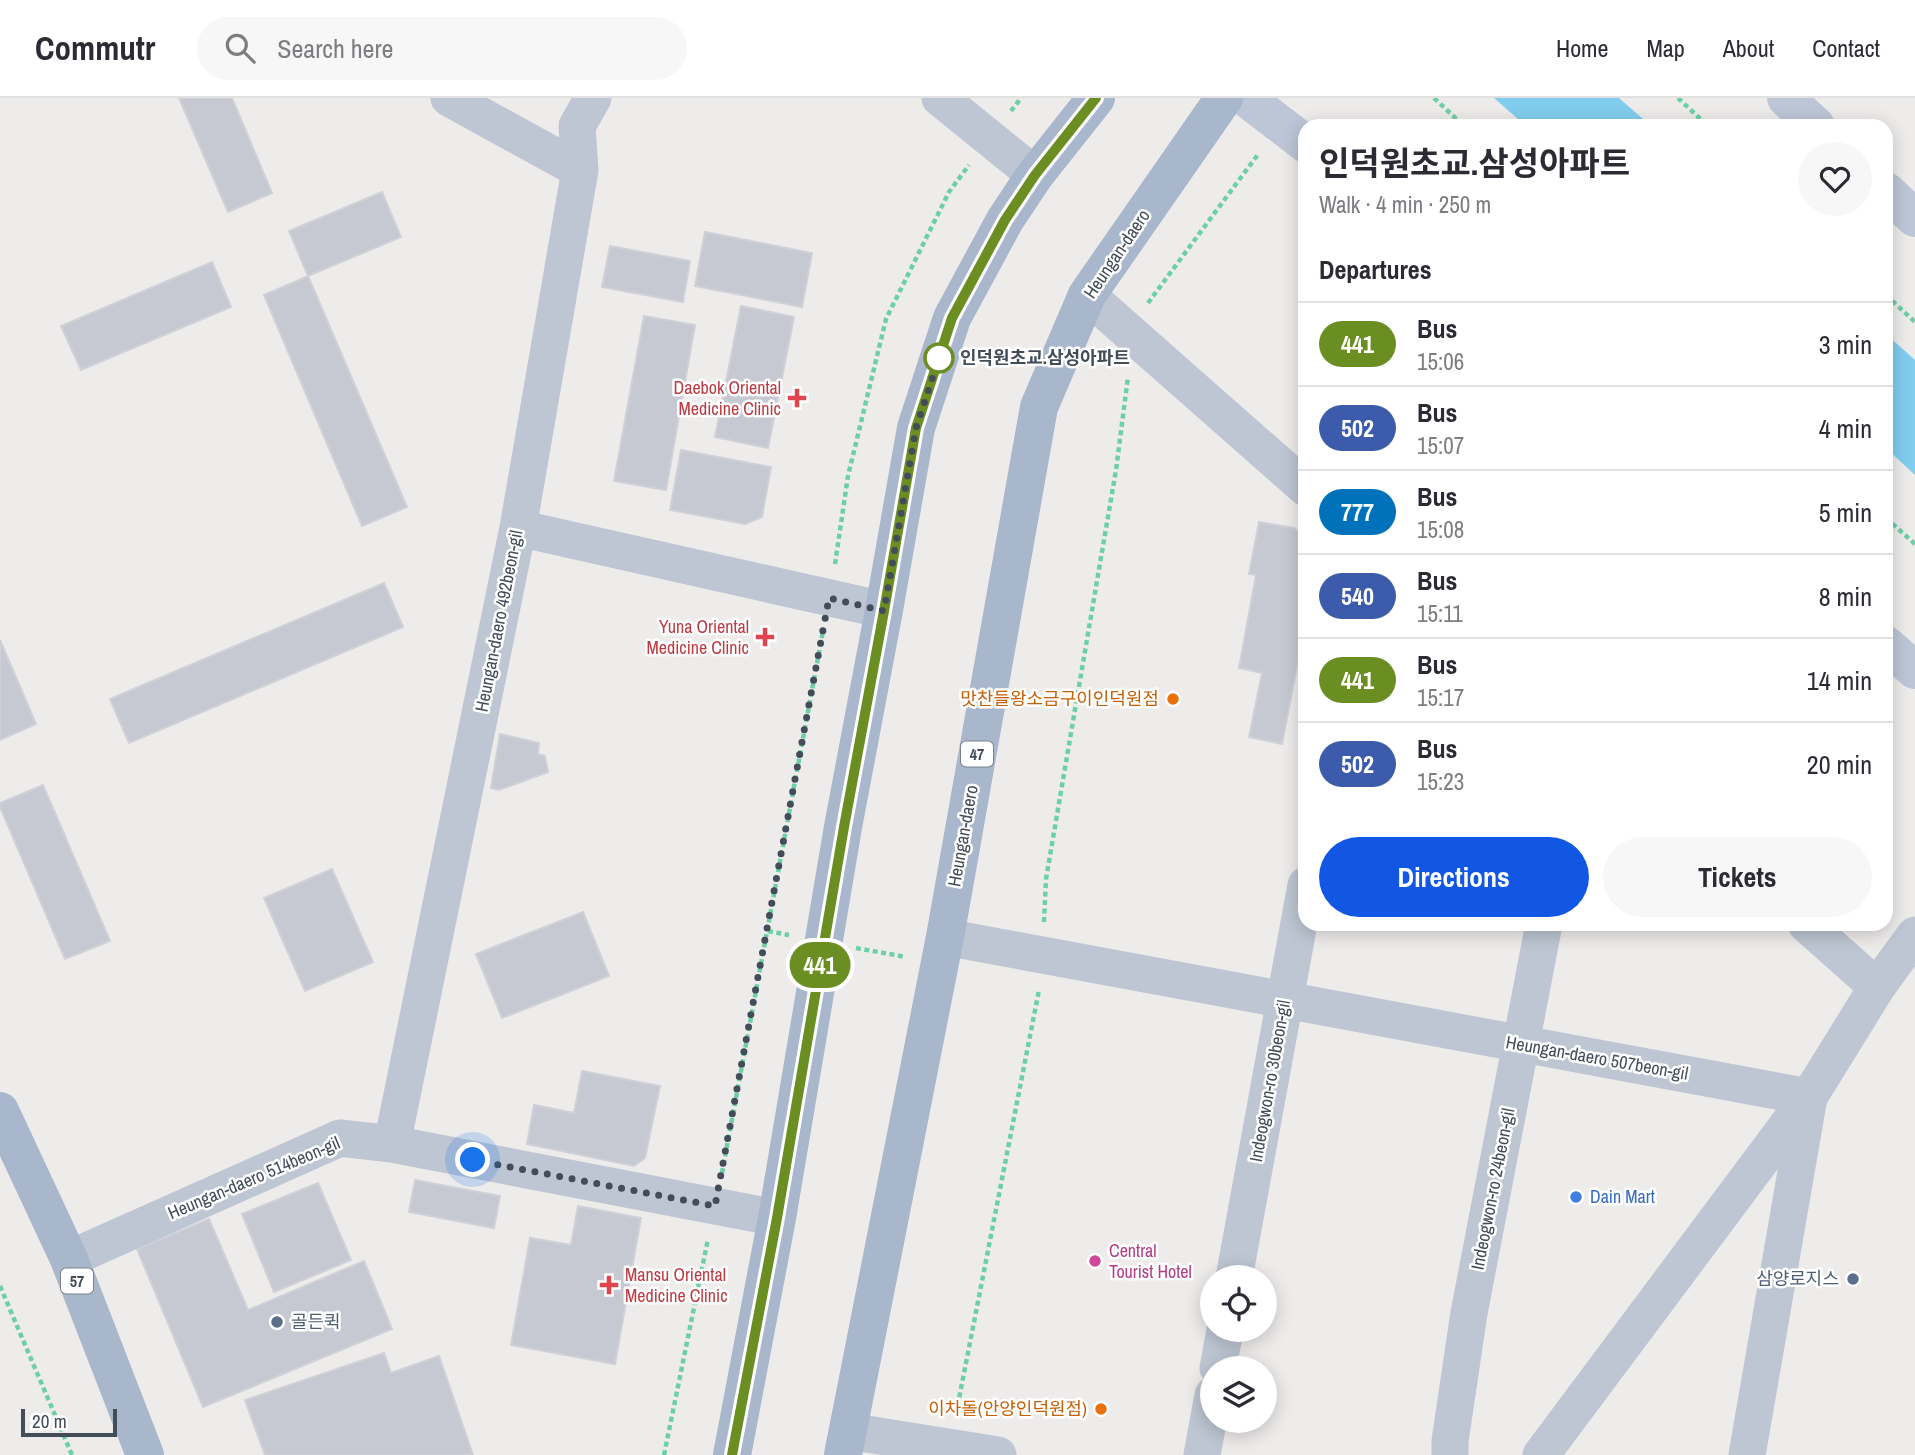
<!DOCTYPE html>
<html lang="en">
<head>
<meta charset="utf-8">
<style>
  body { margin:0; font-family:"Archivo Narrow","Noto Sans KR",sans-serif; background:#f7f7f7; color:#2b2b33; height:100vh; display:flex; flex-direction:column; font-size:26px; white-space:nowrap }
  * { box-sizing:border-box; margin:0 }
  p { font-size:23px; color:#7c7c81 }
  .icon { flex:none; width:38px; height:38px; fill:none; stroke:currentColor; stroke-width:2; stroke-linecap:round; stroke-linejoin:round }
  .map { position:relative; flex:1; overflow:hidden }
  .panel { position:absolute; left:1298px; top:21px; width:595px; height:812px; display:flex; flex-direction:column; background:#fff; border-radius:21px; box-shadow:0 4px 18px #0003 }
  .panel>* { flex:none }
  .badge { padding:0 14px; border-radius:23px; font-size:24px; line-height:46px }
  .fabs { position:absolute; left:1200px; top:1167px; display:grid; gap:14px }
  .fabs a { display:grid; place-items:center; width:77px; height:77px; border-radius:50%; background:#fff; box-shadow:0 4px 18px #0003; font-size:35px }
  .scale { position:absolute; left:21px; bottom:18px; width:96px; box-sizing:border-box; padding-left:7px; border:4px solid #434c59; border-top:0; font-size:19px; line-height:24px; white-space:nowrap; color:#434c59; -webkit-text-stroke:5px #fff; paint-order:stroke }
  .you { position:absolute; width:35px; height:35px; margin:-18px; border:5px solid #fff; border-radius:50%; background:#1a73e8; box-shadow:0 0 0 10px #1a73e833 }
  .map>.badge { position:absolute; translate:-50% -50%; box-shadow:0 0 0 4px #fff }
  h2 { padding:0 21px; font-size:26px; line-height:63px }
  .round { display:grid; place-items:center; flex:none; width:74px; height:74px; border-radius:37px; background:#f7f7f7 }
  .head { display:flex; align-items:center; justify-content:space-between; height:119px; padding:0 21px }
  h1 { font-size:33px; font-weight:700; line-height:52px }
  .cta { display:flex; gap:14px; margin-top:auto; padding:14px 21px }
  .cta a { flex:1; height:80px; border-radius:42px; background:#1157e3; color:#fff; font-size:28px; font-weight:700; line-height:80px; text-align:center }
  .cta a+a { background:#f7f7f7; color:#2b2b33 }
  ul { padding:0; list-style:none }
  li { display:flex; align-items:center; gap:21px; height:84px; padding:0 21px; border-top:2px solid #e1e1e2 }
  li div { flex:1 }
  li b { display:block; font-size:26px }
  li em { font-style:normal }
  li .badge { min-width:77px; font-weight:700; text-align:center }
  header { display:flex; align-items:center; gap:42px; box-sizing:border-box; height:98px; padding:0 35px; background:#fff; border-bottom:2px solid #e1e1e2 }
  header strong { font-size:33px }
  nav { display:flex; gap:38px; margin-inline-start:auto; font-size:24px }
  .search { width:490px; height:63px; background:#f7f7f7; display:flex; align-items:center; gap:18px; box-sizing:border-box; padding:0 24px; border-radius:38px; color:#7c7c81; font-size:26px }
  .map>svg:first-child { display:block }
</style>
</head>
<body>
<header>
<strong>Commutr</strong>
<div class="search"><svg class="icon" aria-label="search" viewBox="0 0 24 24"><circle cx="10" cy="10" r="6"/><path d="M15 15l6 6"/></svg>Search here</div>
<nav><a>Home</a><a>Map</a><a>About</a><a>Contact</a></nav>
</header>
<div class="map">
<svg width="1915" height="1357" viewBox="0 0 1915 1357">
  <rect width="100%" height="100%" fill="#eeebeb"/>
  <path fill="#80cdef" d="M1494,0h125l32,28h-125z
    M1887,237l28,25v115l-28,-26z"/>
  <path fill="#c7c9d2" stroke="#cfd0d8" stroke-width="2" d="M179,0h53l40,95 -44,19z
    M382,94l19,45 -93,39 -19,-45z
    M705,134l107,21 -10,54 -107,-21z
    M610,148l80,15 -7,41 -81,-15z
    M212,164l19,45 -150,63 -20,-44z
    M308,178l99,231 -45,19 -98,-231z
    M741,208l53,11 -26,131 -53,-11z
    M644,218l51,9 -29,165 -52,-9z
    M681,352l90,17 -9,50 -17,7 -75,-14z
    M1259,424l35,6 12,10v81l-24,125 -33,-7 13,-64 -23,-5 17,-93 -7,-1z
    M384,485l19,44 -274,116 -19,-44z
    M0,542l36,84 -36,16z
    M500,636l39,9 -1,11 7,2 3,16 -49,18 -8,-2z
    M43,687l67,156 -45,18 -65,-152v-4z
    M332,771l41,93 -68,29 -41,-93z
    M583,814l26,64 -107,42 -26,-64z
    M582,973l78,15 -15,72 -11,8 -107,-22 7,-39 40,8z
    M415,1082l85,16 -6,32 -85,-16z
    M318,1085l33,77 -77,32 -32,-78z
    M578,1108l63,12 -26,146 -104,-19 19,-107 41,7z
    M209,1121l39,91 116,-49 28,68 -189,78 -66,-158z
    M384,1255l7,20 48,-17 34,99h-208l-20,-55z"/>
  <g fill="none" stroke-linecap="round" stroke-linejoin="round">
    <path stroke="#6dcfa8" stroke-width="4.5" stroke-dasharray="5 3.5" stroke-linecap="butt" d="M1434,0l30,28
      M1678,0l30,28
      M1011,13l10,-13
      M1886,197l29,27
      M1148,205l111,-150
      M1886,420l29,26
      M835,466l13,-88 38,-157 63,-127 20,-27
      M1044,824l2,-43 70,-409 12,-93
      M768,833l21,4
      M856,850l50,9
      M722,1075l101,-542
      M0,1188l72,169
      M956,1316l83,-424
      M664,1357l44,-216"/>
    <path stroke="#bdc6d2" stroke-width="37" d="M449,0l131,72
      M940,0l95,77
      M1087,197l219,193
      M518,430l366,82
      M1806,826l71,63
      M945,839l864,160
      M392,1046l126,-616 62,-358 -3,-44 16,-28
      M69,1161l271,-121 52,6 385,74
      M1234,1180l72,-393
      M1218,1270l7,-38
      M848,1333l150,24
      M1202,1357l11,-60
      M1450,1357v-14l19,-128 75,-389
      M1541,1357l263,-352
      M1747,1357l62,-358 68,-110 38,-52"/>
    <path stroke="#bcc6d6" stroke-width="38" d="M1246,0l60,46
      M1786,0l30,28
      M1886,93l29,27
      M1886,547l29,25"/>
    <path stroke="#a9b7cc" stroke-width="38" d="M0,1013l69,148 76,196
      M732,1357l45,-237 66,-391 41,-217 32,-182 36,-110 53,-98 30,-45 61,-77
      M843,1357l102,-518 94,-530 48,-112 137,-197"/>
  </g>
  <g fill="none" stroke-linecap="round" stroke-linejoin="round">
    <g stroke="#fff" stroke-width="16">
      <path id="line" d="M732,1357l45,-237 67,-391 40,-216 32,-183 36,-110 53,-98 30,-45 61,-77"/>
    </g>
    <use href="#line" stroke="#6b8e23" stroke-width="10"/>
    <path stroke="#434c59" stroke-width="7" stroke-dasharray="0 12.6" d="M473,1062l242,46 114,-608 55,13 32,-183 23,-70"/>
  </g>
  <circle fill="#fff" stroke="#6b8e23" stroke-width="3.5" cx="939" cy="260" r="14"/>
  <g fill="#e0444e" stroke="#fff" stroke-width="2.5">
    <path d="M793.5 289.5h7v7h7v7h-7v7h-7v-7h-7v-7h7z"/>
    <path d="M761.5 528.5h7v7h7v7h-7v7h-7v-7h-7v-7h7z"/>
    <path d="M605.5 1176.5h7v7h7v7h-7v7h-7v-7h-7v-7h7z"/>
  </g>
  <g fill="#e8710a" stroke="#fff" stroke-width="2.5">
    <circle cx="1173" cy="601" r="7"/>
    <circle cx="1101" cy="1311" r="7"/>
  </g>
  <circle fill="#3f7fe0" stroke="#fff" stroke-width="2.5" cx="1576" cy="1099" r="7"/>
  <circle fill="#d1479c" stroke="#fff" stroke-width="2.5" cx="1095" cy="1163" r="7"/>
  <g fill="#5c6f8a" stroke="#fff" stroke-width="2.5">
    <circle cx="1853" cy="1181" r="7"/>
    <circle cx="277" cy="1224" r="7"/>
  </g>
  <g text-anchor="middle" stroke-width="5" stroke-linejoin="round" paint-order="stroke">
    <g fill="#fff" stroke="#7b828b" stroke-width="2">
      <rect x="961" y="643.5" width="32" height="25" rx="5"/>
      <rect x="61" y="1170.5" width="32" height="25" rx="5"/>
    </g>
    <g font-size="16" font-weight="bold" fill="#434c59">
      <text x="977" y="662">47</text>
      <text x="77" y="1189">57</text>
    </g>
    <g font-size="18" fill="#434c59" stroke="#fff">
      <text transform="translate(1117 156) rotate(-56)" y="6">Heungan-daero</text>
      <text transform="translate(499 523) rotate(-79)" y="6">Heungan-daero 492beon-gil</text>
      <text transform="translate(963 738) rotate(-80)" y="6">Heungan-daero</text>
      <text transform="translate(1597 960) rotate(10)" y="6">Heungan-daero 507beon-gil</text>
      <text transform="translate(1270 983) rotate(-80)" y="6">Indeogwon-ro 30beon-gil</text>
      <text transform="translate(254 1080) rotate(-23)" y="6">Heungan-daero 514beon-gil</text>
      <text transform="translate(1493 1091) rotate(-79)" y="6">Indeogwon-ro 24beon-gil</text>
    </g>
    <g font-size="18" font-weight="bold" fill="#434c59" stroke="#fff" text-anchor="start">
      <text x="960" y="266">인덕원초교.삼성아파트</text>
    </g>
    <g font-size="18" fill="#be3a42" stroke="#fff" text-anchor="end">
      <text x="781" y="296">Daebok Oriental<tspan x="781" dy="21">Medicine Clinic</tspan></text>
      <text x="749" y="535">Yuna Oriental<tspan x="749" dy="21">Medicine Clinic</tspan></text>
      <text x="625" y="1183" text-anchor="start">Mansu Oriental<tspan x="625" dy="21">Medicine Clinic</tspan></text>
    </g>
    <g font-size="18" fill="#c56008" stroke="#fff" text-anchor="end">
      <text x="1159" y="607">맛찬들왕소금구이인덕원점</text>
      <text x="1087" y="1317">이차돌(안양인덕원점)</text>
    </g>
    <g font-size="18" fill="#366cbe" stroke="#fff" text-anchor="start">
      <text x="1590" y="1105">Dain Mart</text>
    </g>
    <g font-size="18" fill="#b23c85" stroke="#fff" text-anchor="start">
      <text x="1109" y="1159">Central<tspan x="1109" dy="21">Tourist Hotel</tspan></text>
    </g>
    <g font-size="18" fill="#4e5e75" stroke="#fff" text-anchor="end">
      <text x="1839" y="1187">삼양로지스</text>
      <text x="291" y="1230" text-anchor="start">골든퀵</text>
    </g>
  </g>
</svg>
<div class="fabs">
<a><svg class="icon" aria-label="locate" viewBox="0 0 24 24"><circle cx="12" cy="12" r="6"/><path d="M12 2v4M12 18v4M2 12h4M18 12h4"/></svg></a>
<a><svg class="icon" aria-label="layers" viewBox="0 0 24 24"><path d="M12 4l9 5-9 5-9-5zM3 14l9 5 9-5"/></svg></a>
</div>
<div class="scale">20 m</div>
<div class="you" style="left:473px;top:1062px"></div>
<b class="badge" style="left:820px;top:867px;background:#6b8e23;color:#fff">441</b>
<section class="panel">
<div class="head"><div><h1>인덕원초교.삼성아파트</h1><p>Walk · 4 min · 250 m</p></div><a class="round"><svg class="icon" aria-label="heart" viewBox="0 0 24 24"><path d="M12 20l-8-8c-3-5 5-10 8-4 3-6 11-1 8 4z"/></svg></a></div>
<h2>Departures</h2>
<ul>
<li><span class="badge" style="background:#6b8e23;color:#fff">441</span><div><b>Bus</b><p>15:06</p></div><em>3 min</em></li>
<li><span class="badge" style="background:#3d5bab;color:#fff">502</span><div><b>Bus</b><p>15:07</p></div><em>4 min</em></li>
<li><span class="badge" style="background:#0072bc;color:#fff">777</span><div><b>Bus</b><p>15:08</p></div><em>5 min</em></li>
<li><span class="badge" style="background:#3d5bab;color:#fff">540</span><div><b>Bus</b><p>15:11</p></div><em>8 min</em></li>
<li><span class="badge" style="background:#6b8e23;color:#fff">441</span><div><b>Bus</b><p>15:17</p></div><em>14 min</em></li>
<li><span class="badge" style="background:#3d5bab;color:#fff">502</span><div><b>Bus</b><p>15:23</p></div><em>20 min</em></li>
</ul>
<div class="cta"><a>Directions</a><a>Tickets</a></div>
</section>
</div>
</body>
</html>
